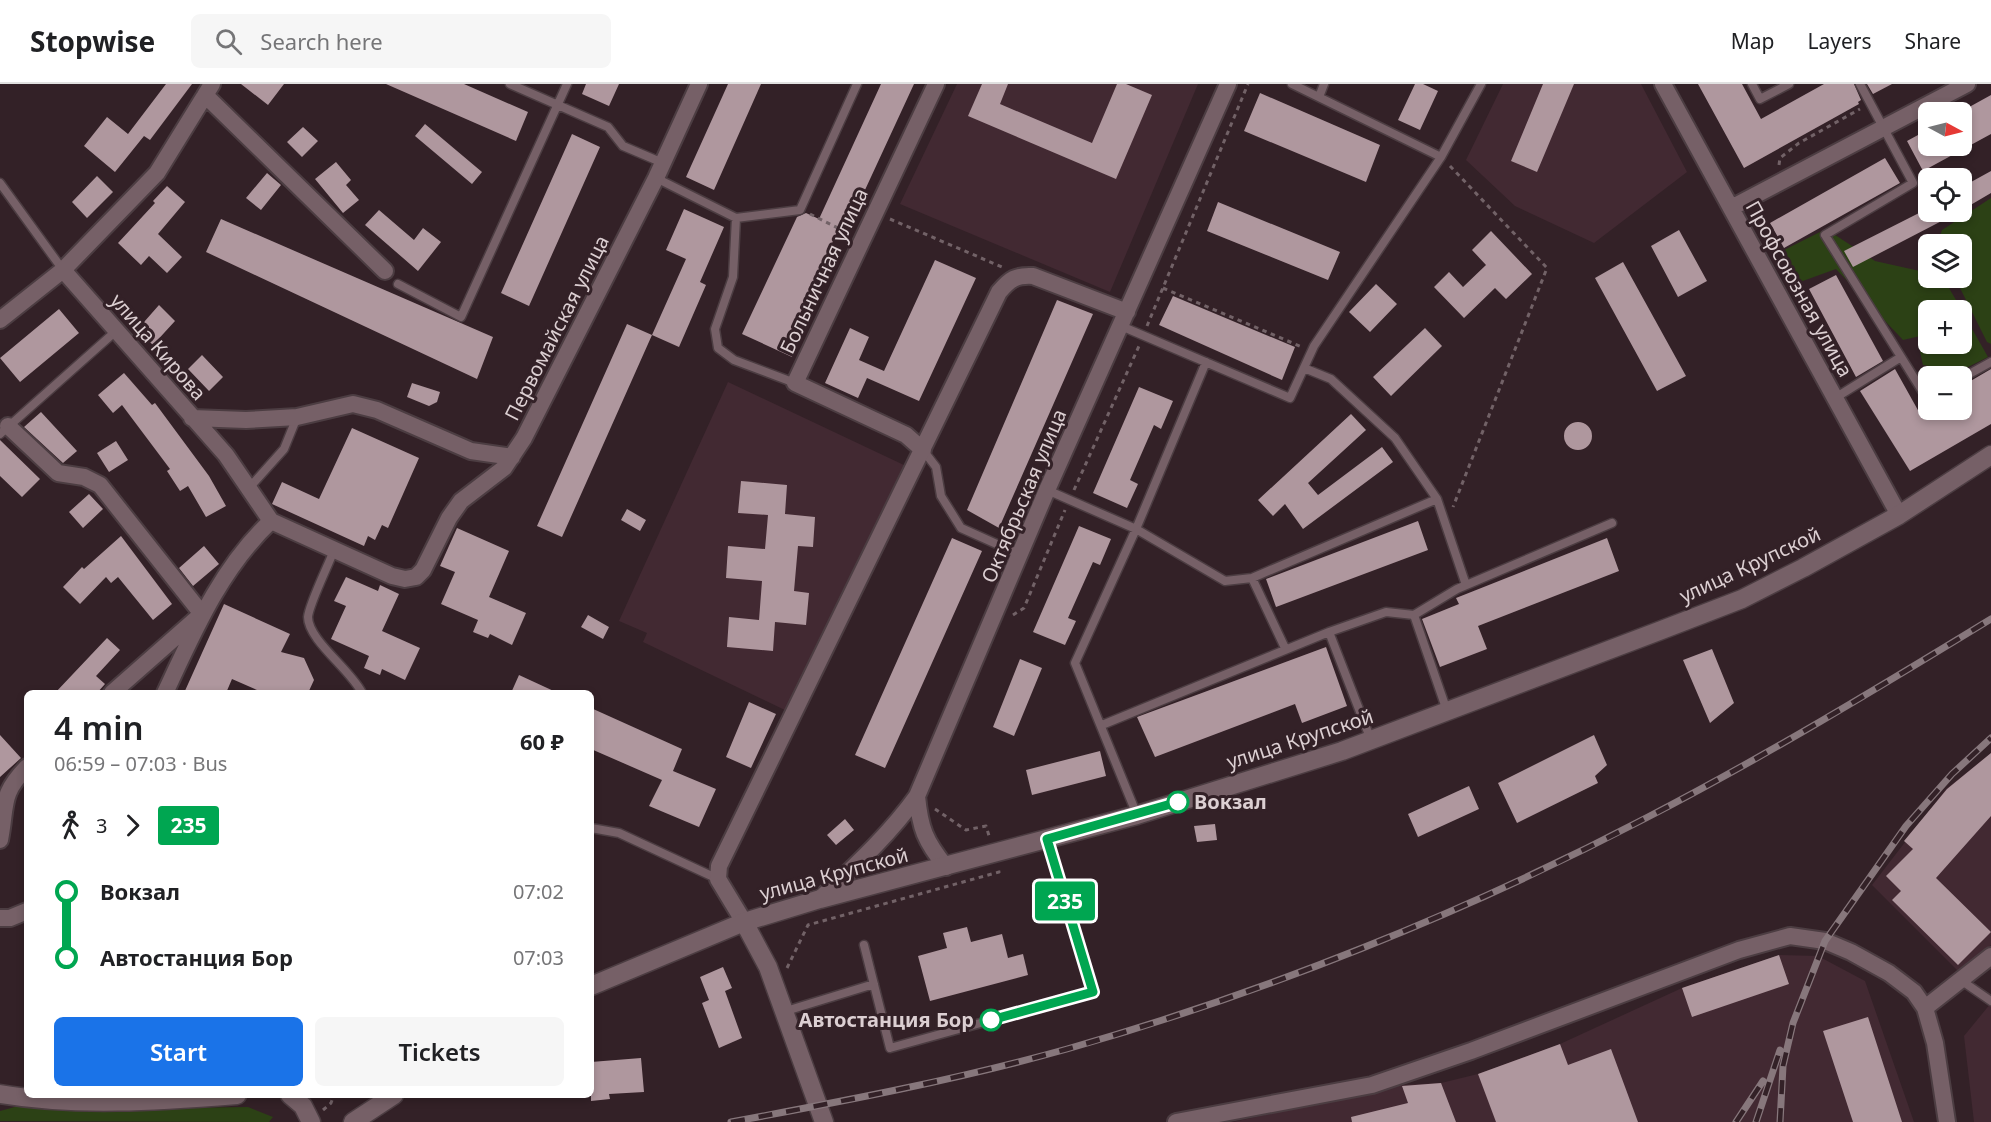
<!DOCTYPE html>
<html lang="en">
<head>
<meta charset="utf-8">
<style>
  body { margin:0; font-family:"Noto Sans",sans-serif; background:#f6f6f6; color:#202124; height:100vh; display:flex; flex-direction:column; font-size:22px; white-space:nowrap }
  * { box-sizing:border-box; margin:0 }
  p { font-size:20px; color:#757577 }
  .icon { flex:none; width:33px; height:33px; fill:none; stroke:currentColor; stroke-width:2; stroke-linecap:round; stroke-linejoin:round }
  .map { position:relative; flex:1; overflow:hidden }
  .panel { position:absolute; left:24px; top:606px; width:570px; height:408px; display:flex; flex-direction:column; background:#fff; border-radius:9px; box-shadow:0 3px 9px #0003 }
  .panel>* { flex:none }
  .badge { padding:0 12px; border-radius:4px; font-size:21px; line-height:39px }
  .needle { width:39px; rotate:97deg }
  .controls { position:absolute; left:1918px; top:18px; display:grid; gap:12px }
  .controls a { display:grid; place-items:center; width:54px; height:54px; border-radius:9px; background:#fff; box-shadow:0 3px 9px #0003; font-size:30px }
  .map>.badge { position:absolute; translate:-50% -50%; box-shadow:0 0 0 3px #fff }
  .legs { display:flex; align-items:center; gap:9px; height:66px; padding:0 30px; font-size:20px }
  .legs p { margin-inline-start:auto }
  .headline { display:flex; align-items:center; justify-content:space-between; height:102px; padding:0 30px }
  h1 { font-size:33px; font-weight:600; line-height:45px }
  .button { display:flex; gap:12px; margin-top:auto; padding:12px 30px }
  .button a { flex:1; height:69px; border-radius:9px; background:#1a73e8; color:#fff; font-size:24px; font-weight:600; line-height:69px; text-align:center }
  .button a+a { background:#f6f6f6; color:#202124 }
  ul { padding:0 30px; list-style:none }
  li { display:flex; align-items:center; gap:21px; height:66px; font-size:22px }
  li i { display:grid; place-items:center; width:9px; height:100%; margin:0 8px; background:currentColor }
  li i::after { content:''; width:15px; height:15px; margin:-8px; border:4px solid; border-radius:50%; background:#fff }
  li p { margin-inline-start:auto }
  li:first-child i { background:linear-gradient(#0000 50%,currentColor 0) }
  li:last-child i { background:linear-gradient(currentColor 50%,#0000 0) }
  header { display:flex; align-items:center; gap:36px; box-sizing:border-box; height:84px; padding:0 30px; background:#fff; border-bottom:2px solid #e0e0e0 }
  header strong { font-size:28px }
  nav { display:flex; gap:33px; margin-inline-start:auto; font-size:21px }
  .search { width:420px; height:54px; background:#f6f6f6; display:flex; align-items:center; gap:15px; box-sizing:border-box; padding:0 21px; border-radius:9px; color:#757577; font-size:22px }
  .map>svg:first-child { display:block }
</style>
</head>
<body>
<header>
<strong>Stopwise</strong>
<div class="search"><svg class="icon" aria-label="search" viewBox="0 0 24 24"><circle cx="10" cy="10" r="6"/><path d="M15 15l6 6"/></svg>Search here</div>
<nav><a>Map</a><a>Layers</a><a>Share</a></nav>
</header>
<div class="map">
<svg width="1991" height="1038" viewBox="0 0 1991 1038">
  <rect width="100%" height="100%" fill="#332127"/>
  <path fill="#422932" d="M957,0h241l-88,208 -210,-88z
    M1503,0h138l46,88 -93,71 -79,-37 -49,-46z
    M728,298l178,84 -117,246 -146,-70 4,-9 -28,-12z
    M1991,669v192l-31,28 -88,-88 74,-96z
    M1779,871l39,1 47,25 49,141h-681l168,-37 40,-2 37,-9 82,-30 122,-56z
    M1991,919v119h-17l-10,-86z"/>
  <path fill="#2c4115" d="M1991,114v146l-4,-2 -32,-64h7v-34h-22l-2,-2 4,-12z
    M1826,145l49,32 54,12v5h14l19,32h-33v24l-26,6 -67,-71 -36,13 -18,-31z
    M1962,227l26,46 -28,14 -37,-6 -3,-13 10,-8h32z
    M22,1021l23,5 203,-3 25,10 -4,5 -269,-1v-10z"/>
  <path fill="#af979e" d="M166,0h26l-42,56 -6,-4 -29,36 -31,-26 23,-29 21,17z
    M241,0h43l-16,21z
    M386,0h78l64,28 -12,29z
    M586,0h33l-10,22 -27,-12z
    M728,0h33l-47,106 -28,-13z
    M881,0h33l-68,147 -7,-3 -42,92 10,4 -15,33 -50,-23 55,-117 9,-4 13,6z
    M982,0h26l-8,20 92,39 25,-59h9l26,11 -36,84 -148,-63z
    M1415,0h8l15,7 -18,39 -22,-10z
    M1543,0h31l-37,88 -26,-11z
    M1698,0h44l19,35 63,-35h30l7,16 -3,2 1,2 -115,64z
    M1867,0h25l-19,10z
    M1260,9l120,52 -14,37 -122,-51z
    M1991,11v39l-68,37 -16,-30 22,-12v17h33v-35z
    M425,40l57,48 -10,12 -57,-48z
    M303,43l15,14 -16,16 -15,-15z
    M572,50l28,13 -71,159 -28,-13z
    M1885,74l15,25 -116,65 -14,-25z
    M336,78l15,18 -5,5 13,15 -16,13 -28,-34z
    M1991,87v22l-29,17v-23z
    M267,89l14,12 -20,25 -15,-12z
    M97,92l16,16 -26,26 -15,-16z
    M167,102l18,16 -27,32 24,23 -15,16 -18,-17 -8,9 -23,-22 37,-40 -2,-2z
    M1218,118l122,50 -12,28 -121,-49z
    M684,125l40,18 -24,55 6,3 -27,62 -27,-12 34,-76 -20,-9z
    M379,126l35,30 9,-12 18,14 -23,29 -53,-46z
    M1921,128h38l-106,55 -9,-16z
    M221,135l272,118 -16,42 -271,-127z
    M1679,146l28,51 -29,16 -27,-51z
    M1491,147l41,43 -26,25 -11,-11 -31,30 -30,-31 15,-15 14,15 23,-22 -14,-15z
    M935,176l41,18 -57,123 -52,-23 -9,20 -33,-15 25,-55 19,9 -10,23 25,11z
    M1623,178l63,114 -29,15 -62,-113z
    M1836,191l47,86 -27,16 -47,-88z
    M1376,200l21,20 -27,28 -21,-20z
    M1173,212l122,51 -13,33 -123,-55z
    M1057,216l36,14 -94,214 -32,-18z
    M159,221l16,16 -22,24 -16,-15z
    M59,225l20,24 -59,49 -20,-24z
    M627,240l25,11 -90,202 -25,-11z
    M1425,244l17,18 -51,50 -18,-19z
    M202,271l21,22 -14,14 -21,-22z
    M1895,285l24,43 43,-2v-24l29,-17v55l-81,47 -50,-80z
    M124,289l28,32 3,-2 54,73 17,30 -20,11 -18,-31 -8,5 -13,-20 3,-2 -48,-64 -9,8 -15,-18z
    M412,299l28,9 -3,10 -8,4 -22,-9z
    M1139,303l34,14 -12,28 -7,-4 -24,55 8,4 -11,24 -34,-15z
    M41,328l36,39 -14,12 -39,-36z
    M1351,330l15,16 -58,53 10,12 64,-48 11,15 -90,67 -18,-25 -12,12 -15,-16z
    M1564 352a14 14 0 1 1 28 0a14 14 0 1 1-28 0Z
    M352,344l67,30 -31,70 -6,-3 -7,15 -7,-4 -4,10 -92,-42 10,-22 37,17z
    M0,356l40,39 -18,18 -22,-21z
    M116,357l12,19 -19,12 -12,-19z
    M741,397l46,4 -2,29 30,3 -2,30 -15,-1 -4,45 15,2 -3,32 -31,-3 -2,29 -46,-4 2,-30 30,3 3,-39 -36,-3 2,-32 37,3 3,-34 -30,-2z
    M89,410l14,15 -20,19 -14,-16z
    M627,425l19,11 -6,11 -19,-11z
    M1418,437l10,29 -152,57 -10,-28z
    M1079,442l32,13 -11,26 -7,-3 -25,56 8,3 -11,24 -32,-13z
    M457,444l52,23 -20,46 37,16 -14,32 -22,-11 -2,4 -15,-6 5,-12 -37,-16 14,-32 -15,-6z
    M121,452l51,68 -19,16 -35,-43 -7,6 -5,-6 -26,27 -17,-17 19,-20 2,2z
    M952,454l30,13 -97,217 -30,-13z
    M1607,454l12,33 -141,55 9,23 -47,18 -18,-48 37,-15 -3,-6z
    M204,462l15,18 -26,22 -14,-18z
    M346,493l32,14 2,-6 19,9 -17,37 38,17 -15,32 -23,-11 -2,6 -16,-7 5,-12 -38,-17 15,-33 -12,-5z
    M224,520l66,30 -9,18 23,6 10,22 -6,13h-44l-32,-14 -6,14h-42z
    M588,531l21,12 -6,12 -22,-12z
    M107,554l13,12 -24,26 9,8 -8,9h-42z
    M1326,563l21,59 -45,17 -7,-19 -140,53 -18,-40z
    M1712,565l22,54 -24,20 -27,-63z
    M1020,575l22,9 -28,68 -21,-9z
    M519,591l39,18h-47z
    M749,618l27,12 -25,54 -25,-11z
    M591,624l91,41 -9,22 43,18 -17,38 -50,-21 13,-26 -71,-31z
    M0,651l21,23 -21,19z
    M1594,651l13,30 -12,11 3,7 -81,40 -19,-40z
    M1100,667l6,25 -74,19 -6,-25z
    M1991,669v63l-55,62 55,54 -33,33 -66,-65 9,-9 -15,-15 27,-27 -9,-8 43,-52z
    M1469,702l10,23 -61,28 -10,-23z
    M845,735l9,11 -18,15 -9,-10z
    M1215,740l2,16 -20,2 -3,-16z
    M967,843l4,15 31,-8 6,24 15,-4 5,21 -98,26 -12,-45 29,-8 -4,-15z
    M1779,871l10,29 -97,33 -10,-29z
    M723,883l9,21 -7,3 17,47 -23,10 -17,-45 7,-3 -9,-23z
    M1868,933l34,105h-49l-30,-91z
    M1560,960l8,21 43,-16 27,73h-142l-18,-48z
    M641,974l3,34 -35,2 1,5 -19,2v-39z
    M1441,999l15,39h-104l-1,-5 57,-14 -6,-17z"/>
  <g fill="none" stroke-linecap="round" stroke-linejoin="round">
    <g stroke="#4c3d42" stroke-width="11">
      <path id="lane" d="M510,0l98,43 15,19 40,17
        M1292,0l149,73
        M1752,0l8,15 29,-15
        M1860,0l53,99 -88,52 101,162 3,-2
        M1319,13l5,-13
        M656,94l80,40 -3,59 -18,52 3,19 16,12 61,23
        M0,99l63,87
        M736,134l64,-8 57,-126
        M398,200l63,33 106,-233
        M1121,242l169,72 24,-52 127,-189 40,-73
        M1962,294l29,-16
        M1835,314l66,-41
        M0,350l116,-103
        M923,366l13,17 5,29 20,32 60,27
        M250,403l34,-38 13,-32
        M1047,406l89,39 89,52 27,-3 33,70
        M1437,415l29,86
        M334,466c-5,14 -25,54 -26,67 0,23 43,53 54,76
        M1252,494l185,-79 -42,-61 -64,-59 -27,-11
        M1447,627l-33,-96 43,-26 155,-66
        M1102,641l227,-93
        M1371,656l-42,-108 57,-20 28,3
        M1137,731l-62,-152 61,-134 70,-167
        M591,744l28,5 99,46
        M864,861l26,103 203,-56 -46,-153
        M1962,897l29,20
        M786,927l88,-27"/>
    </g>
    <g stroke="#4c3d42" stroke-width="20">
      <path id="street" d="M1663,0l236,431
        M205,11l180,176
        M1731,124l236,-124
        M63,186l163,185 45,66 121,55 13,3 11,-2 7,-7 26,-52 12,-17 43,-33 20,-30 132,-260 43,-94
        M0,236l63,-50 94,-97 55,-89
        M192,334l54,2 51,-3 56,-13 24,6 94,41 41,6
        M8,342l50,47 26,4 16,8 102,129
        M923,366l-17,-15 -111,-52 141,-299
        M112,609l84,-74
        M165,609c29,-62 56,-125 106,-172
        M917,712c3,32 8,45 29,71
        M0,756c7,-37 0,-45 27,-73
        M820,815c35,-33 69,-64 97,-103l130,-306 181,-406
        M0,834h10l17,-7
        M744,838l-26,-43 1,-13 280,-574c11,-13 17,-17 34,-16l94,36
        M1925,924l66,-52
        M1176,1038l196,-37 99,-34 268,-101 51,-14 35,5 26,11 38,21 25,19 11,16 10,35 12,79"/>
    </g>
    <g stroke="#4c3d42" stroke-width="21">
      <path id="secondary" d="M744,838l24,45 56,155
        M591,902l153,-64 76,-23 317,-84 205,-64 317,-120 83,-32 61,-31 96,-53 92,-60
        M0,1010c77,13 159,7 237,1
        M290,1011l13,11 8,16
        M353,1038l41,-27"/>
    </g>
    <path stroke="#726267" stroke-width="3" stroke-dasharray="4.5 4.5" stroke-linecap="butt" d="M1779,81l1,-7 19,-15 61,-34
      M1450,82l97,102 -94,239
      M810,130l40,20
      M890,135l112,48
      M1163,204l139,59
      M1147,242l101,-242
      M1074,406l65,-144
      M1013,531l11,-7 41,-98
      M935,725l31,21 20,-4 4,13
      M787,884l21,-43 191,-53 -1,-4
      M323,1026l8,-7 3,-8"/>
    <use href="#lane" stroke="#766067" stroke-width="8"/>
    <use href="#street" stroke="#766067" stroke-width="16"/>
    <use href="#secondary" stroke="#766067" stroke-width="18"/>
    <g stroke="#87777c" stroke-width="7">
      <path id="rail" d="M731,1038c113,-21 225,-42 336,-73 197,-56 397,-136 579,-231 118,-61 232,-130 345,-199
        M1736,1038l27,-41
        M1756,1038l24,-72
        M1780,1038l3,-56 10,-43 32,-82 81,-115 46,-52 39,-36"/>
    </g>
    <use href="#rail" stroke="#332127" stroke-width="4.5" stroke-dasharray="14" stroke-linecap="butt"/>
  </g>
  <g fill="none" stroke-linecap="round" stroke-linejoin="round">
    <g stroke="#fff" stroke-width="14">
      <path id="line-1" d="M991,936l102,-28 -46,-153 131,-37"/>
    </g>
    <use href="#line-1" stroke="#00a651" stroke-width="9"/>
  </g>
  <g fill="#fff" stroke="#00a651" stroke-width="3">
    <circle cx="1178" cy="718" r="10"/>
    <circle cx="991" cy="936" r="10"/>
  </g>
  <g text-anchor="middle" stroke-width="6" stroke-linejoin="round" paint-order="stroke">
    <g font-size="20" fill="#dccfd2" stroke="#332127">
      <text transform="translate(824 187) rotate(-65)" y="7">Больничная улица</text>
      <text transform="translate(1799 205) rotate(61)" y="7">Профсоюзная улица</text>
      <text transform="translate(557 244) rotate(-63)" y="7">Первомайская улица</text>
      <text transform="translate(158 263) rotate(49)" y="7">улица Кирова</text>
      <text transform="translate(1024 412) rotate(-67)" y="7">Октябрьская улица</text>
      <text transform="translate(1750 481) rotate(-25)" y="7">улица Крупской</text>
      <text transform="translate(1300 655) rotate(-18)" y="7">улица Крупской</text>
      <text transform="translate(834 790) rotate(-15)" y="7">улица Крупской</text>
    </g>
    <g font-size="20" font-weight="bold" fill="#dccfd2" stroke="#332127" text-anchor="start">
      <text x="1194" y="725">Вокзал</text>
      <text x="974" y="943" text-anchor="end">Автостанция Бор</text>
    </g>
  </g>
</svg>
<div class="controls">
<a><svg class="needle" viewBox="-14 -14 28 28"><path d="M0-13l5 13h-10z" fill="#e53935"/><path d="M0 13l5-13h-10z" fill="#757577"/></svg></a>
<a><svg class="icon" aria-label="locate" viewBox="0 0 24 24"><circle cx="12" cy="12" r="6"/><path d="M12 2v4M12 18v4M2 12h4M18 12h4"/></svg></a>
<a><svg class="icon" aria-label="layers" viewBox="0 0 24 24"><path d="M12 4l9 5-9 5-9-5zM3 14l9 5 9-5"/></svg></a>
<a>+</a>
<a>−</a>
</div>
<b class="badge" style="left:1065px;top:817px;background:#00a651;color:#fff">235</b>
<section class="panel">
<div class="headline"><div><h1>4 min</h1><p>06:59 – 07:03 · Bus</p></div><b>60 ₽</b></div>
<div class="legs"><svg class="icon" aria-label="walk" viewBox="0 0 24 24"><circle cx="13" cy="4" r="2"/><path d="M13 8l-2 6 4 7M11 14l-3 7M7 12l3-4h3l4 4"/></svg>3<svg class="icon" aria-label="forward" viewBox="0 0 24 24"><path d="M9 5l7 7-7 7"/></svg><b class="badge" style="background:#00a651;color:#fff">235</b></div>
<ul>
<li><i style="color:#00a651"></i><b>Вокзал</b><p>07:02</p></li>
<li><i style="color:#00a651"></i><b>Автостанция Бор</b><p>07:03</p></li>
</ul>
<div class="button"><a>Start</a><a>Tickets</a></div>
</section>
</div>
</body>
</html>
